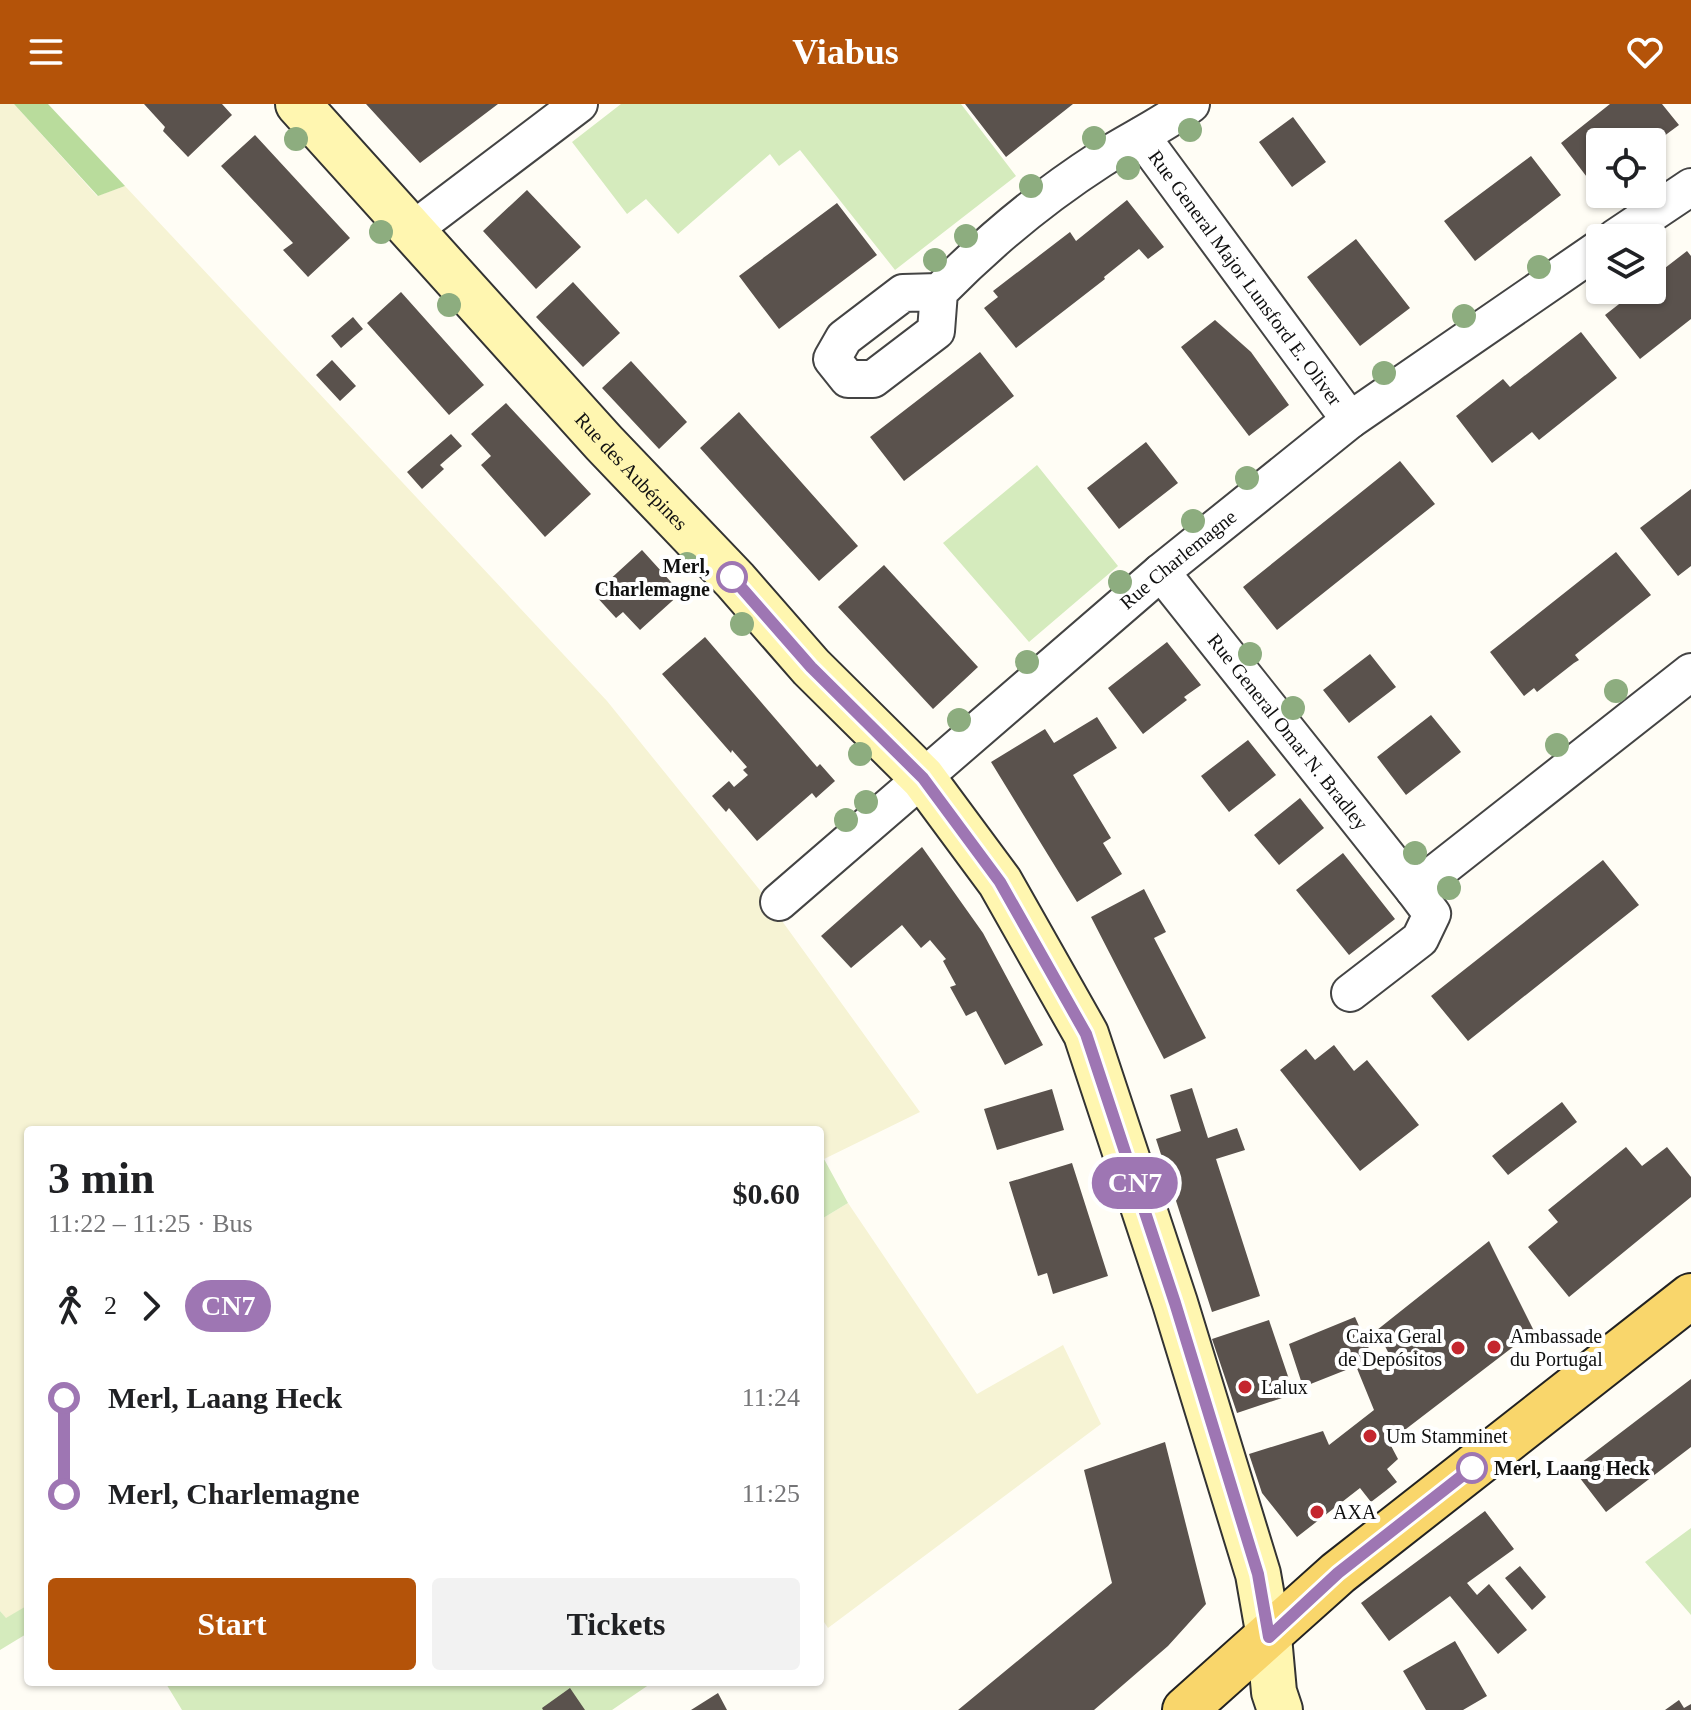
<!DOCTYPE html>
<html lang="en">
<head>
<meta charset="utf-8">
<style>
  body { margin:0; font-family:Georgia,serif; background:#f2f2f2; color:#202124; height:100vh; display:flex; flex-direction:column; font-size:30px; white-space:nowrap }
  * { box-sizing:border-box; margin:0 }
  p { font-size:26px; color:#757577 }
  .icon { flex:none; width:44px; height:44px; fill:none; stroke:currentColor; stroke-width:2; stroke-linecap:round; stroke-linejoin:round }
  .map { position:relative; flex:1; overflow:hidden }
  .side { position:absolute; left:24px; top:1022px; width:800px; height:560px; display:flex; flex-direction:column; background:#fff; border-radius:8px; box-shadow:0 2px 6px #0004 }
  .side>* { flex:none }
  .badge { padding:0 16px; border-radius:26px; font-size:28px; line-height:52px }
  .fabs { position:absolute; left:1586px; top:24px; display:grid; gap:16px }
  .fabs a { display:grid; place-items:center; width:80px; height:80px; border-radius:8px; background:#fff; box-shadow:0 2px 6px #0004; font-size:40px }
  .map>.badge { position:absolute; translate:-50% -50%; box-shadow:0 0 0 4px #fff }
  .legs { display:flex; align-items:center; gap:12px; height:88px; padding:0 24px; font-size:26px }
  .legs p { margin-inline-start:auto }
  .summary { display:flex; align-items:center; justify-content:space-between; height:136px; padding:0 24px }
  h1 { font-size:44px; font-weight:700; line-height:60px }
  .action { display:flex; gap:16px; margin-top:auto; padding:16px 24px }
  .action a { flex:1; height:92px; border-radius:8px; background:#b45309; color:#fff; font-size:32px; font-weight:700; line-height:92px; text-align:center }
  .action a+a { background:#f2f2f2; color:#202124 }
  ul { padding:0 24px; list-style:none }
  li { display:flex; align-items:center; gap:28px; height:96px; font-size:30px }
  li i { display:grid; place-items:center; width:12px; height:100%; margin:0 10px; background:currentColor }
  li i::after { content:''; width:20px; height:20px; margin:-10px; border:6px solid; border-radius:50%; background:#fff }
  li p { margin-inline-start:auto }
  li:first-child i { background:linear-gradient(#0000 50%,currentColor 0) }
  li:last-child i { background:linear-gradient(currentColor 50%,#0000 0) }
  header { display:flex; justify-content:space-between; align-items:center; height:104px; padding:0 24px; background:#b45309; color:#fff; font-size:36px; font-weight:700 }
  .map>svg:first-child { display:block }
</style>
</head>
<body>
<header><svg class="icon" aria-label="menu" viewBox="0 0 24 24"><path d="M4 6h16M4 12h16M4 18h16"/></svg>Viabus<svg class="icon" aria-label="heart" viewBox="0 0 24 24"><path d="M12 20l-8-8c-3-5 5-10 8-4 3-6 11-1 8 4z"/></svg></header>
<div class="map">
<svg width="1691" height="1606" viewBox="0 0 1691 1606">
  <rect width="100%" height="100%" fill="#fffdf5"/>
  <path fill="#f6f3d4" d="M0,0h14l83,92 28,-10 482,515 152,188 161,223 -100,49v-31h-792v475l-22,14 -6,-8z
    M848,1099l129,191 86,-49 38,79 -273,204 -8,-12v-396z"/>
  <path fill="#d5ebbd" d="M621,0h340l55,72 -121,94 -95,-120 -21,16 -9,-12 -92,80 -32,-35 -19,15 -55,-72z
    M1037,361l81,101 -89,76 -86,-99z
    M824,1055l24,44 -28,17v-59z
    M1691,1424v87l-46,-53z
    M28,1501v28l-28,17v-39l6,7z
    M165,1578h488l-41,28h-430z"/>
  <path fill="#b9dc9c" d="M14,0h34l77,82 -27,10z"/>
  <path fill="#5a524d" d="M144,0h78l10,11 -44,42 -25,-26 2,-4z
    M366,0h132l-78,59z
    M965,0h108l-67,53z
    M1610,0h52l17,21 -27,20v-3h-52v44l-4,3 -35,-46z
    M1293,13l33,45 -34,25 -33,-45z
    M255,31l95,103 -42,39 -25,-27 10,-7 -72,-77z
    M1531,52l30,39 -86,66 -31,-40z
    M527,86l54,57 -45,42 -53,-58z
    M1127,96l37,47 -16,12 -9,-10 -35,28 1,2 -89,69 -32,-40 14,-11 -5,-6 77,-59 6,9z
    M837,99l40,52 -98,74 -40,-53z
    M1356,135l54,69 -50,38 -53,-69z
    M1687,147l4,5v63l-51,40 -35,-44 32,-25h15v-12z
    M573,178l47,51 -37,34 -47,-50z
    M401,188l83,93 -35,30 -82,-92z
    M353,213l10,12 -22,19 -10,-12z
    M1215,216l36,32 38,53 -40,31 -68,-89z
    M1581,228l36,46 -78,62 -7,-8 -40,31 -36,-47 47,-37 7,8z
    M980,248l34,44 -110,85 -34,-44z
    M332,256l24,26 -16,15 -24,-26z
    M631,257l56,61 -28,27 -57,-61z
    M506,299l85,91 -46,43 -64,-72 10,-9 -20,-22z
    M739,308l119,134 -39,35 -119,-133z
    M451,330l11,12 -22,19 4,4 -22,20 -15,-17z
    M1146,338l32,41 -59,46 -32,-41z
    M1400,357l35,43 -158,126 -34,-43z
    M1691,385v77l-13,10 -38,-48z
    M642,446l39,43 -41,37 -17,-18 -7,6 -22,-24z
    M1616,448l35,43 -76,60 4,5 -5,3 -37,29 -3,-4 -10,8 -34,-44z
    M884,461l94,102 -45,42 -95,-102z
    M705,533l112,130 3,-3 15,17 -19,17 -4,-5 -55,48 -28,-33 -3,4 -14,-16 17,-15 5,6 14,-12 -5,-5 4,-3 -15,-17 -1,3 -69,-79z
    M1167,538l34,43 -17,12 3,3 -44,34 -35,-46z
    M1370,550l26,33 -47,36 -26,-33z
    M1431,611l30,37 -55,43 -29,-38z
    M1097,613l20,31 -44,27 38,63 -8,5 19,31 -45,28 -86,-140 54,-33 9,14z
    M1248,636l28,35 -47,37 -28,-36z
    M1300,694l24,30 -45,37 -25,-30z
    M922,743l61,86 60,112 -38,20 -29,-54 -10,5 -16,-29 6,-2 -13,-24 3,-2 -16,-19 -9,8 -19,-23 -51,43 -30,-32z
    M1343,749l52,66 -46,36 -53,-65z
    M1603,756l36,45 -171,136 -37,-45z
    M1144,785l22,43 -12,6 52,100 -42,21 -73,-142z
    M1334,941l20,26 13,-11 52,65 -59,46 -80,-101 26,-21 9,11z
    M1192,984l16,50 29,-10 8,22 -29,9 44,137 -48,16 -56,-173 25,-8 -11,-36z
    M1052,985l12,41 -67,20 -13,-41z
    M1562,998l15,20 -69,53 -16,-19z
    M1626,1043l16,19 25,-19 24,30v20l-122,100 -41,-50 30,-25 -10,-12z
    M1072,1059l36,113 -55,18 -6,-21 -9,3 -29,-94z
    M1489,1137l45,90 -145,111 9,17 -11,10 10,13 -26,20 -11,-14 -63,49 -35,-44 -13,-39 74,-23 6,14 45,-35 -18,-44 -53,21 -14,-43 66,-27 23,52 13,-11 -14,-28z
    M1269,1216l25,74 -57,19 -25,-74z
    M1691,1275v68l-85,65 -33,-43z
    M1165,1338l41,162 -38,42 -74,64h-136l154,-127 -28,-113z
    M1485,1407l29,38 -47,34 10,12 12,-11 38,46 -29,24 -48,-58 -61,45 -28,-38z
    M1520,1462l26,31 -14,13 -27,-32z
    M1455,1537l32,55 -24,14h-37l-23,-39z
    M570,1584l15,22h-42l-1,-2z
    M718,1589l9,17h-36z
    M1679,1596l5,8 7,-4v6h-26z"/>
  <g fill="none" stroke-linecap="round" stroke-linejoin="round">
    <g stroke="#444" stroke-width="40">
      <g id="street">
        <path id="s1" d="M1141,32l209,284"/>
        <path d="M414,125l165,-125"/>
        <path d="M1615,134l76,-51"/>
        <path d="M939,188l-36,1 -59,45 -12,21 16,20h25l63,-48 3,-39c49,-50 103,-95 162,-133 30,-19 62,-34 90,-55"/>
        <path id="s2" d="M1161,468l253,318 277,-218"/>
        <path id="s3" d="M779,798l382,-330 189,-152 250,-172"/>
        <path d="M1350,889l70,-54 12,-25 -18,-24"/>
      </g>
    </g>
    <g stroke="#333" stroke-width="48">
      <g id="secondary">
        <path id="s4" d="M298,0l306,339 131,137 76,87 112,111 77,104 86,152 89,269 83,271 11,63 5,55 6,18"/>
      </g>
    </g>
    <g stroke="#222" stroke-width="48">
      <path id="primary" d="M1185,1606l153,-137 353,-277"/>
    </g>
    <use href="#street" stroke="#fff" stroke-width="36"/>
    <use href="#secondary" stroke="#fff6b0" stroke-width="44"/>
    <use href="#primary" stroke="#f9d66b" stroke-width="44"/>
  </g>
  <g fill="#8dad7f">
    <circle cx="1190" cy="26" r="12"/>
    <circle cx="1094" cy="34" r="12"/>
    <circle cx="296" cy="35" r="12"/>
    <circle cx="1128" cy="64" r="12"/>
    <circle cx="1031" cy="82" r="12"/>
    <circle cx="381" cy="128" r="12"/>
    <circle cx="966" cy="132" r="12"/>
    <circle cx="935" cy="156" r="12"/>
    <circle cx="1539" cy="163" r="12"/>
    <circle cx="449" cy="201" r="12"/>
    <circle cx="1464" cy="212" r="12"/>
    <circle cx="1384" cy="269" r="12"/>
    <circle cx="1247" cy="374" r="12"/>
    <circle cx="1193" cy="417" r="12"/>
    <circle cx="687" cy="460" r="12"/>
    <circle cx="1120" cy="478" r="12"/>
    <circle cx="742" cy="520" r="12"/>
    <circle cx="1250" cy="550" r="12"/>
    <circle cx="1027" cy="558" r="12"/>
    <circle cx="1616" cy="587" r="12"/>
    <circle cx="1293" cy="604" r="12"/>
    <circle cx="959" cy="616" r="12"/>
    <circle cx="1557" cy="641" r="12"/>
    <circle cx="860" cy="650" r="12"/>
    <circle cx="866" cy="698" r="12"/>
    <circle cx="846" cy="716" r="12"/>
    <circle cx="1415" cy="749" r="12"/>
    <circle cx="1449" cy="784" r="12"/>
  </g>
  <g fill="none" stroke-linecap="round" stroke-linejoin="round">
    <g stroke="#fff" stroke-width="18">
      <path id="line-1" d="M732,473l79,90 112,111 77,104 86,152 89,269 83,271 11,63 69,-64 134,-105"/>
    </g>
    <use href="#line-1" stroke="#9e76b3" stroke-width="12"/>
  </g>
  <g fill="#fff" stroke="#9e76b3" stroke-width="4">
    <circle cx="732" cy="473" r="14"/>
    <circle cx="1472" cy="1364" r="14"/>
  </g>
  <g fill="#c4262e" stroke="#fff" stroke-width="3">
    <circle cx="1494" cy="1243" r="8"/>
    <circle cx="1458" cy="1244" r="8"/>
    <circle cx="1245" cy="1283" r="8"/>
    <circle cx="1370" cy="1332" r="8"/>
    <circle cx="1317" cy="1408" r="8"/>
  </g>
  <g text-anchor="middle" stroke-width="8" stroke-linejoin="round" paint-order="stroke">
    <g font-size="20" fill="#111" stroke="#fff">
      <text dy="7" stroke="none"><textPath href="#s1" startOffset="176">Rue General Major Lunsford E. Oliver</textPath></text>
      <text dy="7" stroke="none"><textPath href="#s4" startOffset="496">Rue des Aubépines</textPath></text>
      <text dy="7" stroke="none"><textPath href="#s3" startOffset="526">Rue Charlemagne</textPath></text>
      <text dy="7" stroke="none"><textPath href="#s2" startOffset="204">Rue General Omar N. Bradley</textPath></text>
    </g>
    <g font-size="20" font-weight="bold" fill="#111" stroke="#fff" text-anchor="end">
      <text x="710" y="469">Merl,<tspan x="710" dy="23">Charlemagne</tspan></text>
      <text x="1494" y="1371" text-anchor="start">Merl, Laang Heck</text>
    </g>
    <g font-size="20" fill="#111" stroke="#fff" text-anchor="start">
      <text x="1442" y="1239" text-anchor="end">Caixa Geral<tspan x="1442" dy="23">de Depósitos</tspan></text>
      <text x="1510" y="1239">Ambassade<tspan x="1510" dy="23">du Portugal</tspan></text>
      <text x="1261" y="1290">Lalux</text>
      <text x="1386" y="1339">Um Stamminet</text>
      <text x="1333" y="1415">AXA</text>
    </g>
  </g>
</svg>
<div class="fabs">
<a><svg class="icon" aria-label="locate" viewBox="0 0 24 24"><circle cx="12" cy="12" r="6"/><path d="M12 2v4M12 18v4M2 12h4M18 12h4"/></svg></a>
<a><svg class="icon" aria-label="layers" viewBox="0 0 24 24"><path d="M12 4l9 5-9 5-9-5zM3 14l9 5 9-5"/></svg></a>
</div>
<b class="badge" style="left:1135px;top:1079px;background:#9e76b3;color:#fff">CN7</b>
<section class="side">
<div class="summary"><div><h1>3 min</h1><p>11:22 – 11:25 · Bus</p></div><b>$0.60</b></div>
<div class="legs"><svg class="icon" aria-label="walk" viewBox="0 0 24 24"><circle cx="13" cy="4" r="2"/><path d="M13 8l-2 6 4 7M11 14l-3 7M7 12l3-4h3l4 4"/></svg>2<svg class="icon" aria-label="forward" viewBox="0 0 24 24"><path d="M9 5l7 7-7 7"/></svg><b class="badge" style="background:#9e76b3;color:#fff">CN7</b></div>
<ul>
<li><i style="color:#9e76b3"></i><b>Merl, Laang Heck</b><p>11:24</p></li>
<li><i style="color:#9e76b3"></i><b>Merl, Charlemagne</b><p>11:25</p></li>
</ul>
<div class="action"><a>Start</a><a>Tickets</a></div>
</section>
</div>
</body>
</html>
